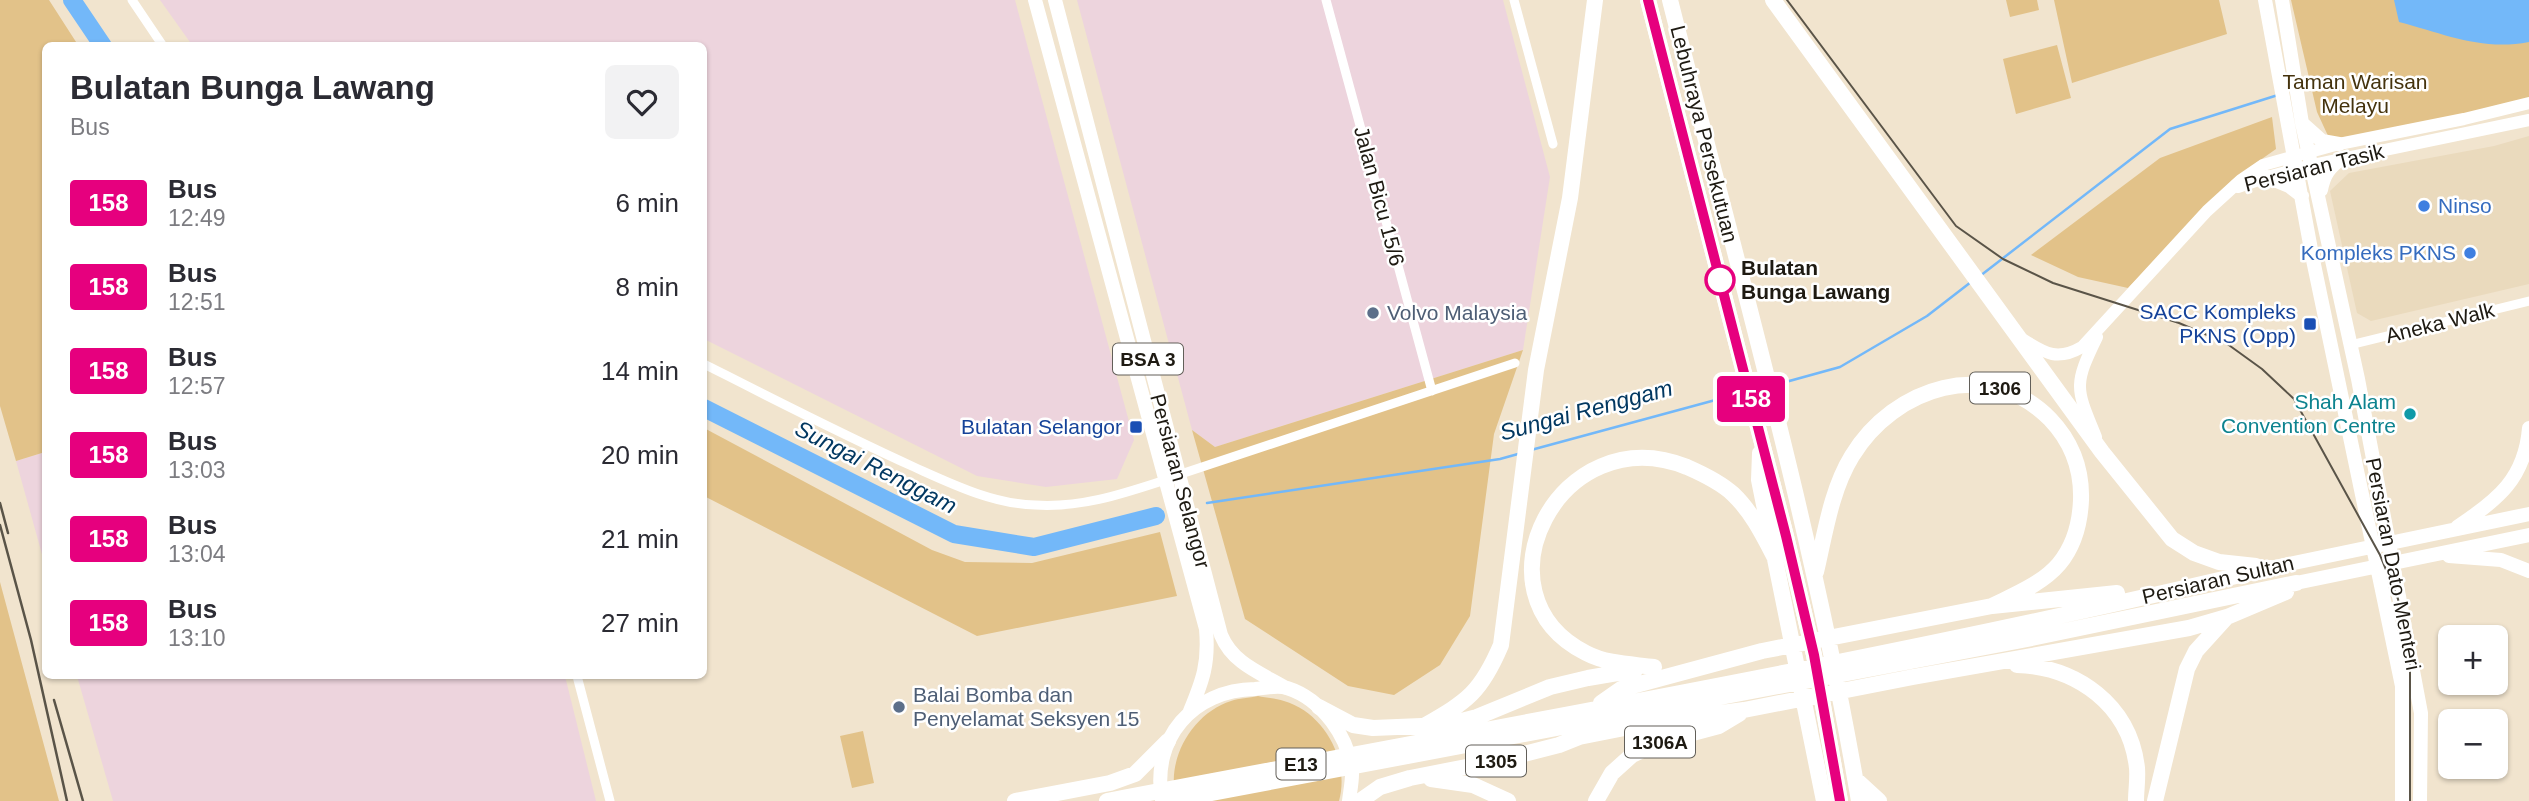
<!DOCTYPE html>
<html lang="en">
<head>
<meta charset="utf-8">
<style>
  body { margin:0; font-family:Arial,sans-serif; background:#f2f2f3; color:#2b2b33; height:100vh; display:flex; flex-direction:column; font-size:26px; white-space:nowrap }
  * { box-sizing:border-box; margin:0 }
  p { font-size:23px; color:#7c7c81 }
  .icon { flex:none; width:38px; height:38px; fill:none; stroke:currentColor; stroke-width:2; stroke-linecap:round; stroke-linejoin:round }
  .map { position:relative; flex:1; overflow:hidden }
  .panel { position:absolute; left:42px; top:42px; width:665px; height:637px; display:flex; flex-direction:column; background:#fff; border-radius:10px; box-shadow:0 2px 5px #0004 }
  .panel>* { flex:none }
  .badge { padding:0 14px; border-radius:5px; font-size:24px; line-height:46px }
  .controls { position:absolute; left:2438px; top:625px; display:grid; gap:14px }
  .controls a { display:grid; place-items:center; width:70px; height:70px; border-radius:10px; background:#fff; box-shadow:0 2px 5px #0004; font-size:35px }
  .map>.badge { position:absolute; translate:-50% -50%; box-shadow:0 0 0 4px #fff }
  .round { display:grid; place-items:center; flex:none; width:74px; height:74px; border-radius:10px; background:#f2f2f3 }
  .overview { display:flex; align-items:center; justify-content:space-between; height:119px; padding:0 28px }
  h1 { font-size:33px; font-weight:600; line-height:52px }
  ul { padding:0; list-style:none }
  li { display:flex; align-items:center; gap:21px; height:84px; padding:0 28px }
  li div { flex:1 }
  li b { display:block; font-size:26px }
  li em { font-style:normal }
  li .badge { min-width:77px; font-weight:700; text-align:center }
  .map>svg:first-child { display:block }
</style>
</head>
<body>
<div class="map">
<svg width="2529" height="801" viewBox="0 0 2529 801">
  <rect width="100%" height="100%" fill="#f1e4ce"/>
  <path fill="#eadabd" d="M2529,136v148l-158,37 -14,-8 -27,-122 19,-18 145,-27z"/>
  <path fill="#edd4dd" d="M160,0h855l119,440 -17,39 -71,8 -69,-11 -273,-137v-293l-512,-1z
    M1077,0h426l47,177 -27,173 -308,97 -23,-17z
    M45,452v113l-29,-104z
    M77,676h488l31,125h-483z"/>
  <path fill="#e2c289" d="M0,0h49l29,45 -32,1 -1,406 -29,9 -16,-55z
    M2006,0h31l2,10 -29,7z
    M2054,0h165l8,34 -155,49z
    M2291,0h238v100l-177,37 -23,1 -12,-26z
    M2057,45l14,53 -55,16 -13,-55z
    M2272,117l4,32 -44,31 -104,108 -50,-11 -47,-22 129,-97z
    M1523,350l-29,84 -24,182 -30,49 -46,30 -46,-9 -103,-67 -53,-189 23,17z
    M704,428l228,122 33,12 67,1 128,-31 17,64 -200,40 -273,-140z
    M0,582l59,219h-59z
    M1258,696c8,2 18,2 26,5 41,12 66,60 55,100h-162c-13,-39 15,-88 54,-100 8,-3 18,-3 27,-5z
    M863,731l11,52 -22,5 -12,-52z"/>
  <path fill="#73b8f9" d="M2394,0h135v42c-48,9 -84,-8 -130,-20z"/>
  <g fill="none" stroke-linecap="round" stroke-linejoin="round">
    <path stroke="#73b8f9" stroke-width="2.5" d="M2302,90l10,-2
      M1980,276l190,-147 108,-34
      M1775,385l65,-18 87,-51 44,-34
      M1531,450l214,-58
      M1207,503l293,-44 18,-5"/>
    <path stroke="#73b8f9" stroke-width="18" d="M72,0l31,46
      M704,408l250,126 80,13 122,-31"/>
    <path stroke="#fff" stroke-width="9" d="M132,0l31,46
      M1326,0l106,391
      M1514,0l39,144
      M2350,345l179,-44
      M704,364c69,35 139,71 210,103 38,17 79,37 121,38 46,3 87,-11 130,-25
      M1178,475l337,-112
      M577,676l33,125"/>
    <path stroke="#fff" stroke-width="12" d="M2238,187l29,-10 45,-12 217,-45
      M2024,340c22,14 34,21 58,7l125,-136 34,-31 22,-15 76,-21 125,-25 65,-16
      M2096,437c-20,-49 -23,-51 1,-100"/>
    <path stroke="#fff" stroke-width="14" d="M1035,0l171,629c3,34 -3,51 -16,82
      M1055,0l166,635c12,29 40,38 65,53
      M2265,0l47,255 90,431v115
      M2282,0l20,123 56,256 63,334 -1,88
      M2303,124l19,17 17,3
      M2267,177l22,9 13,10
      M2321,190c3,-16 8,-22 21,-32
      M2457,527c41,-27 68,-49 72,-99
      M2449,556l52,4 28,11
      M2270,568l259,-54
      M2296,583l233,-48
      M1162,800c-11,-62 31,-110 93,-111 10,-1 23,-4 32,-1 35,11 63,50 65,86 0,9 -2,18 -3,27"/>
    <path stroke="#fff" stroke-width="16" d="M1648,0l138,536 28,119 26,146
      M1670,0c67,266 143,530 189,801
      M1773,0l329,452 70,87 22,14 25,9 37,4
      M1760,453l-1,27 65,321
      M1816,572c9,-38 15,-82 36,-116 42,-69 136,-100 198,-37 22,23 32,50 31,81 -1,24 -7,46 -22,64 -17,20 -45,31 -67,42
      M2017,665c60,2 113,40 120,103 1,11 -1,22 -1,33
      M1654,667c-23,-3 -47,-3 -68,-14 -117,-59 -26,-237 101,-186 16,7 33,15 46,27 19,18 31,43 43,66
      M1601,703l20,-14 141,-38 230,-45 125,-13
      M1319,707l34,18 20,3 73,-3 31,-8 73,-30 38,-9 47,-8
      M1424,726c44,-25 57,-34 77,-81l35,-275 34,-172 25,-198
      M1431,779l42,6 35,16
      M1855,779l24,22
      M1015,801l95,-18 25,-9 33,-33
      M1107,801c388,-74 778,-141 1163,-233
      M1169,801l848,-160 279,-58
      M1360,801l20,-14 30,-9 82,-16 67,-17 20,-8 76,-15 89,-12 169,-33 276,-49 38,-11 59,-25
      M1596,801l16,-28 20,-18 27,-13 60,-16 20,-12
      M2155,801l32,-132 9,-18 29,-32"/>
    <path stroke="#5a5448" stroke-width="2" d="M1787,0l169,226 47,33 50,24 126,40 47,20 36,26 32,30 86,156 18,44 12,57v145"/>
    <path stroke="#5a5448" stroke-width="2.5" d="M0,503l8,30
      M0,525l31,115 36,161
      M54,700l29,101"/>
  </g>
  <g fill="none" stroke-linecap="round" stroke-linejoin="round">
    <g stroke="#fff" stroke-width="16">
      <path id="line" d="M1648,0l138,536 28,119 26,146"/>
    </g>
    <use href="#line" stroke="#e6007e" stroke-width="10"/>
  </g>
  <g fill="#3f7fe0" stroke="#fff" stroke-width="2.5">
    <circle cx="2424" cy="206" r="7"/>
    <circle cx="2470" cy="253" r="7"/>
  </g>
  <circle fill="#fff" stroke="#e6007e" stroke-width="3.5" cx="1720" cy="280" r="14"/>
  <g fill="#5c6f8a" stroke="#fff" stroke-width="2.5">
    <circle cx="1373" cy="313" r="7"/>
    <circle cx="899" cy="707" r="7"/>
  </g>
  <g fill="#1a4fb4" stroke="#fff" stroke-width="2.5">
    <rect x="2303" y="317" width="14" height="14" rx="3.5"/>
    <rect x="1129" y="420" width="14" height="14" rx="3.5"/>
  </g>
  <circle fill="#0f9aa8" stroke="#fff" stroke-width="2.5" cx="2410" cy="414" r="7"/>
  <g text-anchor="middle" stroke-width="5" stroke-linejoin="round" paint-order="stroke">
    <g fill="#fff" stroke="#625f59" stroke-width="2">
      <rect x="1113" y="343.5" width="70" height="31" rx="5"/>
      <rect x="1970" y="372.5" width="60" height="31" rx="5"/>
      <rect x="1625" y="726.5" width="70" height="31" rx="5"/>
      <rect x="1466" y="745.5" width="60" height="31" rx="5"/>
      <rect x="1276.5" y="748.5" width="49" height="31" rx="5"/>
    </g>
    <g font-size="19" font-weight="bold" fill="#1e1a12">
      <text x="1148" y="366">BSA 3</text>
      <text x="2000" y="395">1306</text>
      <text x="1660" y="749">1306A</text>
      <text x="1496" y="768">1305</text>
      <text x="1301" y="771">E13</text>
    </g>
    <g font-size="21" fill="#45330d" stroke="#fff">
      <text x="2355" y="89">Taman Warisan<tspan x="2355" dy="24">Melayu</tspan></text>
    </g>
    <g font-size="21" fill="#1e1a12" stroke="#fff">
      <text transform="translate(1704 134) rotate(76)" y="7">Lebuhraya Persekutuan</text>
      <text transform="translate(2314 168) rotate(-14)" y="7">Persiaran Tasik</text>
      <text transform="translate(1379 196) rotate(75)" y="7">Jalan Bicu 15/6</text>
      <text transform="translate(2440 323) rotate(-14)" y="7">Aneka Walk</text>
      <text transform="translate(1180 481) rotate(75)" y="7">Persiaran Selangor</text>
      <text transform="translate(2393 564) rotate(79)" y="7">Persiaran Dato Menteri</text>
      <text transform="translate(2218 580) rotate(-13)" y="7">Persiaran Sultan</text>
    </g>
    <g font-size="21" fill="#366cbe" stroke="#fff" text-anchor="start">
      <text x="2438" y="213">Ninso</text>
      <text x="2456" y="260" text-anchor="end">Kompleks PKNS</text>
    </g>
    <g font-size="21" font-weight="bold" fill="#1e1a12" stroke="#fff" text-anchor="start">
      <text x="1741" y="275">Bulatan<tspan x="1741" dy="24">Bunga Lawang</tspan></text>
    </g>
    <g font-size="21" fill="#164399" stroke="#fff" text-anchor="end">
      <text x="2296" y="319">SACC Kompleks<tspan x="2296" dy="24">PKNS (Opp)</tspan></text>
      <text x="1122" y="434">Bulatan Selangor</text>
    </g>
    <g font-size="21" fill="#4e5e75" stroke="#fff" text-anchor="start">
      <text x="1387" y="320">Volvo Malaysia</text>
      <text x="913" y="702">Balai Bomba dan<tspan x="913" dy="24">Penyelamat Seksyen 15</tspan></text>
    </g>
    <g font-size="21" fill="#0d838f" stroke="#fff" text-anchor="end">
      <text x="2396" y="409">Shah Alam<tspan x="2396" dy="24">Convention Centre</tspan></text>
    </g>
    <g font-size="23" font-style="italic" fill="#023861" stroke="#fff">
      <text transform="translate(1586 410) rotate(-15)" y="8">Sungai Renggam</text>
      <text transform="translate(876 467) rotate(27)" y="8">Sungai Renggam</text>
    </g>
  </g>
</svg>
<div class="controls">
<a>+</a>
<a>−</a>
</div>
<b class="badge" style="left:1751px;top:399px;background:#e6007e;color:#fff">158</b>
<section class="panel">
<div class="overview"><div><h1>Bulatan Bunga Lawang</h1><p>Bus</p></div><a class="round"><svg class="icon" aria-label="heart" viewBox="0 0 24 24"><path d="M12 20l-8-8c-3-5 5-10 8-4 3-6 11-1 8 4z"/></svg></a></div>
<ul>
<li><span class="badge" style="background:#e6007e;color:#fff">158</span><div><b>Bus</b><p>12:49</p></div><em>6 min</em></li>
<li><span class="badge" style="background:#e6007e;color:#fff">158</span><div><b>Bus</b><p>12:51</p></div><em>8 min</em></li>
<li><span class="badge" style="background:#e6007e;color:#fff">158</span><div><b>Bus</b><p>12:57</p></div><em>14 min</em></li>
<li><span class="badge" style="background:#e6007e;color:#fff">158</span><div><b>Bus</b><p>13:03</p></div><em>20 min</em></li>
<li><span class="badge" style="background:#e6007e;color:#fff">158</span><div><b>Bus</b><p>13:04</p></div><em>21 min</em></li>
<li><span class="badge" style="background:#e6007e;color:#fff">158</span><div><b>Bus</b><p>13:10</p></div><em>27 min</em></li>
</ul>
</section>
</div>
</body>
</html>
